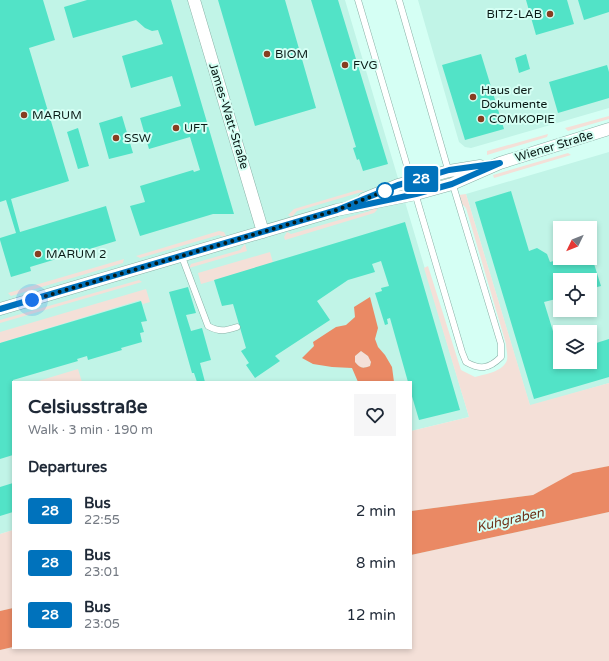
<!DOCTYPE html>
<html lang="en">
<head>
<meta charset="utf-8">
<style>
  body { margin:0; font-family:"Varela Round",sans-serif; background:#f6f6f7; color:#1f2937; height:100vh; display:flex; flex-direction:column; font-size:15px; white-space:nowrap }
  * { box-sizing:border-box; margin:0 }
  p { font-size:13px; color:#747a83 }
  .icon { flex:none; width:22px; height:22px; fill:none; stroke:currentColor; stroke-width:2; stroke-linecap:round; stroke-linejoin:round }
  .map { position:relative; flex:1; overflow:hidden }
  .details { position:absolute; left:12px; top:381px; width:400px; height:268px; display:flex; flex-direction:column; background:#fff; border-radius:0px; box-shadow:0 2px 6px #0003 }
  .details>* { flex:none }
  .badge { padding:0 8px; border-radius:3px; font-size:14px; line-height:26px }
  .needle { width:26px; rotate:227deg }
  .buttons { position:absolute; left:553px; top:221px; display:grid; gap:8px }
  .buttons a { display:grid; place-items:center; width:44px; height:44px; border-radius:0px; background:#fff; box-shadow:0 2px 6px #0003; font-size:20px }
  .you { position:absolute; width:20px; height:20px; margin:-10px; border:3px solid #fff; border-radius:50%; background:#1a73e8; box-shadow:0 0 0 6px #1a73e833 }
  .map>.badge { position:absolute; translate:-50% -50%; box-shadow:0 0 0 2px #fff }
  h2 { padding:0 16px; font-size:15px; line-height:36px }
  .round { display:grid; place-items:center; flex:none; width:42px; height:42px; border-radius:0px; background:#f6f6f7 }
  .head { display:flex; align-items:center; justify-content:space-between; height:68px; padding:0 16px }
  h1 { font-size:19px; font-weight:800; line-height:30px }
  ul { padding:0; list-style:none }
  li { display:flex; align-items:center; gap:12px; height:52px; padding:0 16px }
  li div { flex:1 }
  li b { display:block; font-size:15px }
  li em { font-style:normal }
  li .badge { min-width:44px; font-weight:700; text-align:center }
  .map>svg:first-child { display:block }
</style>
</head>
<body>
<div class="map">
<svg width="609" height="661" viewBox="0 0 609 661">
  <rect width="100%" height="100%" fill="#d5fff4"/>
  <path fill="#c1f4e7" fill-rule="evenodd" d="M0,0h345l124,417 -58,14v-49h-398v148l-13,4z
    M418,0h191v108l-138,40 -6,-1 -6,-5z
    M609,152v231l-79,23 -64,-212zM560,228h30v30h-30zM560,280h30v30h-30zM560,332h30v30h-30z"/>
  <path fill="#f4e0d8" d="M609,116v3l-41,12 -3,-3z
    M548,134l-1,3 -60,18v-4z
    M568,153l3,2 -77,23 -1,-3z
    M358,190l7,1 -68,20 -5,6 -4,-2 6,-6z
    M466,194l64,211 79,-22v83l-36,8 -40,21 -122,16v-80l58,-14 -45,-149 4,-2 33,104 14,7c10,-3 28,-5 32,-17 1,-5 -1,-12 -1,-16l-40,-136 -4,-4 -3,-9z
    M374,207h3v3l-3,3 -89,27 -1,-3 3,-5 4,2 79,-23z
    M219,231l5,1 2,4 -2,1 -5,-2 -79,23 -4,-2z
    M245,244l2,7 -58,17 2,-4 49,-14z
    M270,252l3,11 -72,21 -3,-11z
    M124,259l-1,4 -112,33 -3,-3z
    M139,280l3,2 -142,41v-3z
    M146,289l4,13 -7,2 -3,-4 -140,43v-11z
    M361,351l7,5 3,6 -1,4c-8,3 -10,2 -15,-4v-6z
    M78,369l4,13h-47z
    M609,512v149h-609v-11l13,-3 398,1v-93z
    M13,530v78l-13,3v-77z"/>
  <path fill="#ea8964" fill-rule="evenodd" d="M370,297l8,31 -3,11 3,8 7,8 7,12 2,15h-36l-6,-14 -20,-1 -19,-3 -11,-6 12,-12 -1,-4 23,-15 10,-2 9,-8 -1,-10zM361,351l7,5 3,6 -1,4c-8,3 -10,2 -15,-4v-6z
    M609,466v46l-198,43v-44l122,-16 40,-22z
    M13,608v39l-13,3v-39z"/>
  <path fill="#52e3c7" d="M0,0h43l12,40 -26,8 40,133 -58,18 9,33 86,-26 10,35 -86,26 1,4 -20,6 -11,-37v-2l16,-5 -10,-33 -6,2z
    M87,0h84l63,214h-21l-73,22 -10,-30 15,-4 -5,-16 53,-16 1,2 6,-2 -10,-33 -41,12 -9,-31 41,-12 -9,-30 -41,12 -9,-32 41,-12 -5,-14 -6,1 -7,-3 -9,-8 -63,18 -9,-31z
    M218,0h67l31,108 -61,18z
    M311,0h27l50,164 -25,7 -4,-12 -2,1 -4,-12 3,-1z
    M526,0h41l7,24 -38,11z
    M578,0h31v12l-25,8z
    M481,54l23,75 -39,11 -23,-75z
    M526,54l4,15 -11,4 -4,-15z
    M607,65l2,7v26l-51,15 -9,-31z
    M122,116l11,37 -24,6 -10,-36z
    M78,128l11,38 -11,3 -11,-37z
    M511,191l18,60 8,-3 10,6 3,8 14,-4h26v-7l11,35 -11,3v-9h-30v18l-16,4 16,52v8h30v-17l19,-6v38l-75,22 -59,-197z
    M405,222l55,188 -41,10 -8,-27v-11h-3l-18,-64 -3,1 1,5 -3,1 -10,-32 7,-2 -1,-3 8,-2 -8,-25 -9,3 3,8 -27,8 -31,21 13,19 -55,36 5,5 -25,17 -9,-13 3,-2 -8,-12 5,-3 -13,-44 -11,2 -8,-26z
    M188,287l8,26 -10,2 5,16 11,-3 9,32 -11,3 5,19h-8l-3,-9h-2l-23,-81z
    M141,301l6,20 -6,1 3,10 -4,1 2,9 -21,6 1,2 -34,10 -1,-4 -10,3 1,2 -65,19v75l-13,4v-116z
    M13,483v29l-13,4v-29z"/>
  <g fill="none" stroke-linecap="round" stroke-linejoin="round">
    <g stroke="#8ab1a7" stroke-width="7">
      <path id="service" d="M358,0l104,352 4,10c14,8 23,7 35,-5v-13l-49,-162
        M399,0l50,173
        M182,257l26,69c11,6 17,5 29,1"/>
    </g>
    <g stroke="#8ab1a7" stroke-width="13">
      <path id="minor" d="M194,0l69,232
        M364,199l34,-14 51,-14 31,-5
        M0,309l337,-99 79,-16 36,-10 48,-21 109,-34"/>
    </g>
    <use href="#service" stroke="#fff" stroke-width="6"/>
    <use href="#minor" stroke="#fff" stroke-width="12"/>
  </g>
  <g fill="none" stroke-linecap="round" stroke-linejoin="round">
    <g stroke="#fff" stroke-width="9">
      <path id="line" d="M0,309l337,-99 61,-25 15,-4 36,-11 51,-7 -48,21 -36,10 -66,14"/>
    </g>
    <use href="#line" stroke="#0072bc" stroke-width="6"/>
    <path stroke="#091915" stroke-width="4" stroke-dasharray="0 7.2" d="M32,300l305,-90 48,-19"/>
  </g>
  <g fill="#873e21" stroke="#d5fff4" stroke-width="1.5">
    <circle cx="550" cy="14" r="4"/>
    <circle cx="267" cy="54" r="4"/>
    <circle cx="345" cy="65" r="4"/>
    <circle cx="473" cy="97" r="4"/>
    <circle cx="24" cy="115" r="4"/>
    <circle cx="481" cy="119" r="4"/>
    <circle cx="176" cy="128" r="4"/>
    <circle cx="116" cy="138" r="4"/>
    <circle cx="38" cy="254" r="4"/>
  </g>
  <circle fill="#fff" stroke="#0072bc" stroke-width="2" cx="385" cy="191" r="8"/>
  <g text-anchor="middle" stroke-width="4" stroke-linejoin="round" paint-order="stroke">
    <g font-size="12" fill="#091915" stroke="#d5fff4" text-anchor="start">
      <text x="542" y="18" text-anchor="end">BITZ-LAB</text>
      <text x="275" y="58">BIOM</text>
      <text x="353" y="69">FVG</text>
      <text x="481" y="94">Haus der<tspan x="481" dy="14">Dokumente</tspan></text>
      <text x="32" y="119">MARUM</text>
      <text x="489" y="123">COMKOPIE</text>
      <text x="184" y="132">UFT</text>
      <text x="124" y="142">SSW</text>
      <text x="46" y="258">MARUM 2</text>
    </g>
    <g font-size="12" fill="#091915" stroke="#d5fff4">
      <text transform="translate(229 116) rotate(73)" y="4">James-Watt-Straße</text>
      <text transform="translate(554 146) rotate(-17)" y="4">Wiener Straße</text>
    </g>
    <g font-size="13" font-style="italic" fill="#703219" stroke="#d5fff4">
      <text transform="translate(510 519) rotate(-13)" y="5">Kuhgraben</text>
    </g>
  </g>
</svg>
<div class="buttons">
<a><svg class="needle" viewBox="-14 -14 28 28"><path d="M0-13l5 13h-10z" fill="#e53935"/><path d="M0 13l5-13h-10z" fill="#747a83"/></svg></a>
<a><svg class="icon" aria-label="locate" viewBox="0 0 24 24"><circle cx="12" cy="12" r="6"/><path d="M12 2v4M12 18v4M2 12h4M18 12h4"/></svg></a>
<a><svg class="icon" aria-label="layers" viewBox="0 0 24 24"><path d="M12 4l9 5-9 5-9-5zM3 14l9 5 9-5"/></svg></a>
</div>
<div class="you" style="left:32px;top:300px"></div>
<b class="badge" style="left:421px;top:179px;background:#0072bc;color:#fff">28</b>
<section class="details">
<div class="head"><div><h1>Celsiusstraße</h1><p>Walk · 3 min · 190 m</p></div><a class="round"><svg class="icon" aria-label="heart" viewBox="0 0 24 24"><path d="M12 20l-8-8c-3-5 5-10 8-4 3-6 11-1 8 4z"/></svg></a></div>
<h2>Departures</h2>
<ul>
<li><span class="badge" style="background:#0072bc;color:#fff">28</span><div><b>Bus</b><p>22:55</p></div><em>2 min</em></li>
<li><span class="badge" style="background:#0072bc;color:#fff">28</span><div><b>Bus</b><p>23:01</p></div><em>8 min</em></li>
<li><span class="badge" style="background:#0072bc;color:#fff">28</span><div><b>Bus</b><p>23:05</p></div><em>12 min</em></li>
</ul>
</section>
</div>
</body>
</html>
